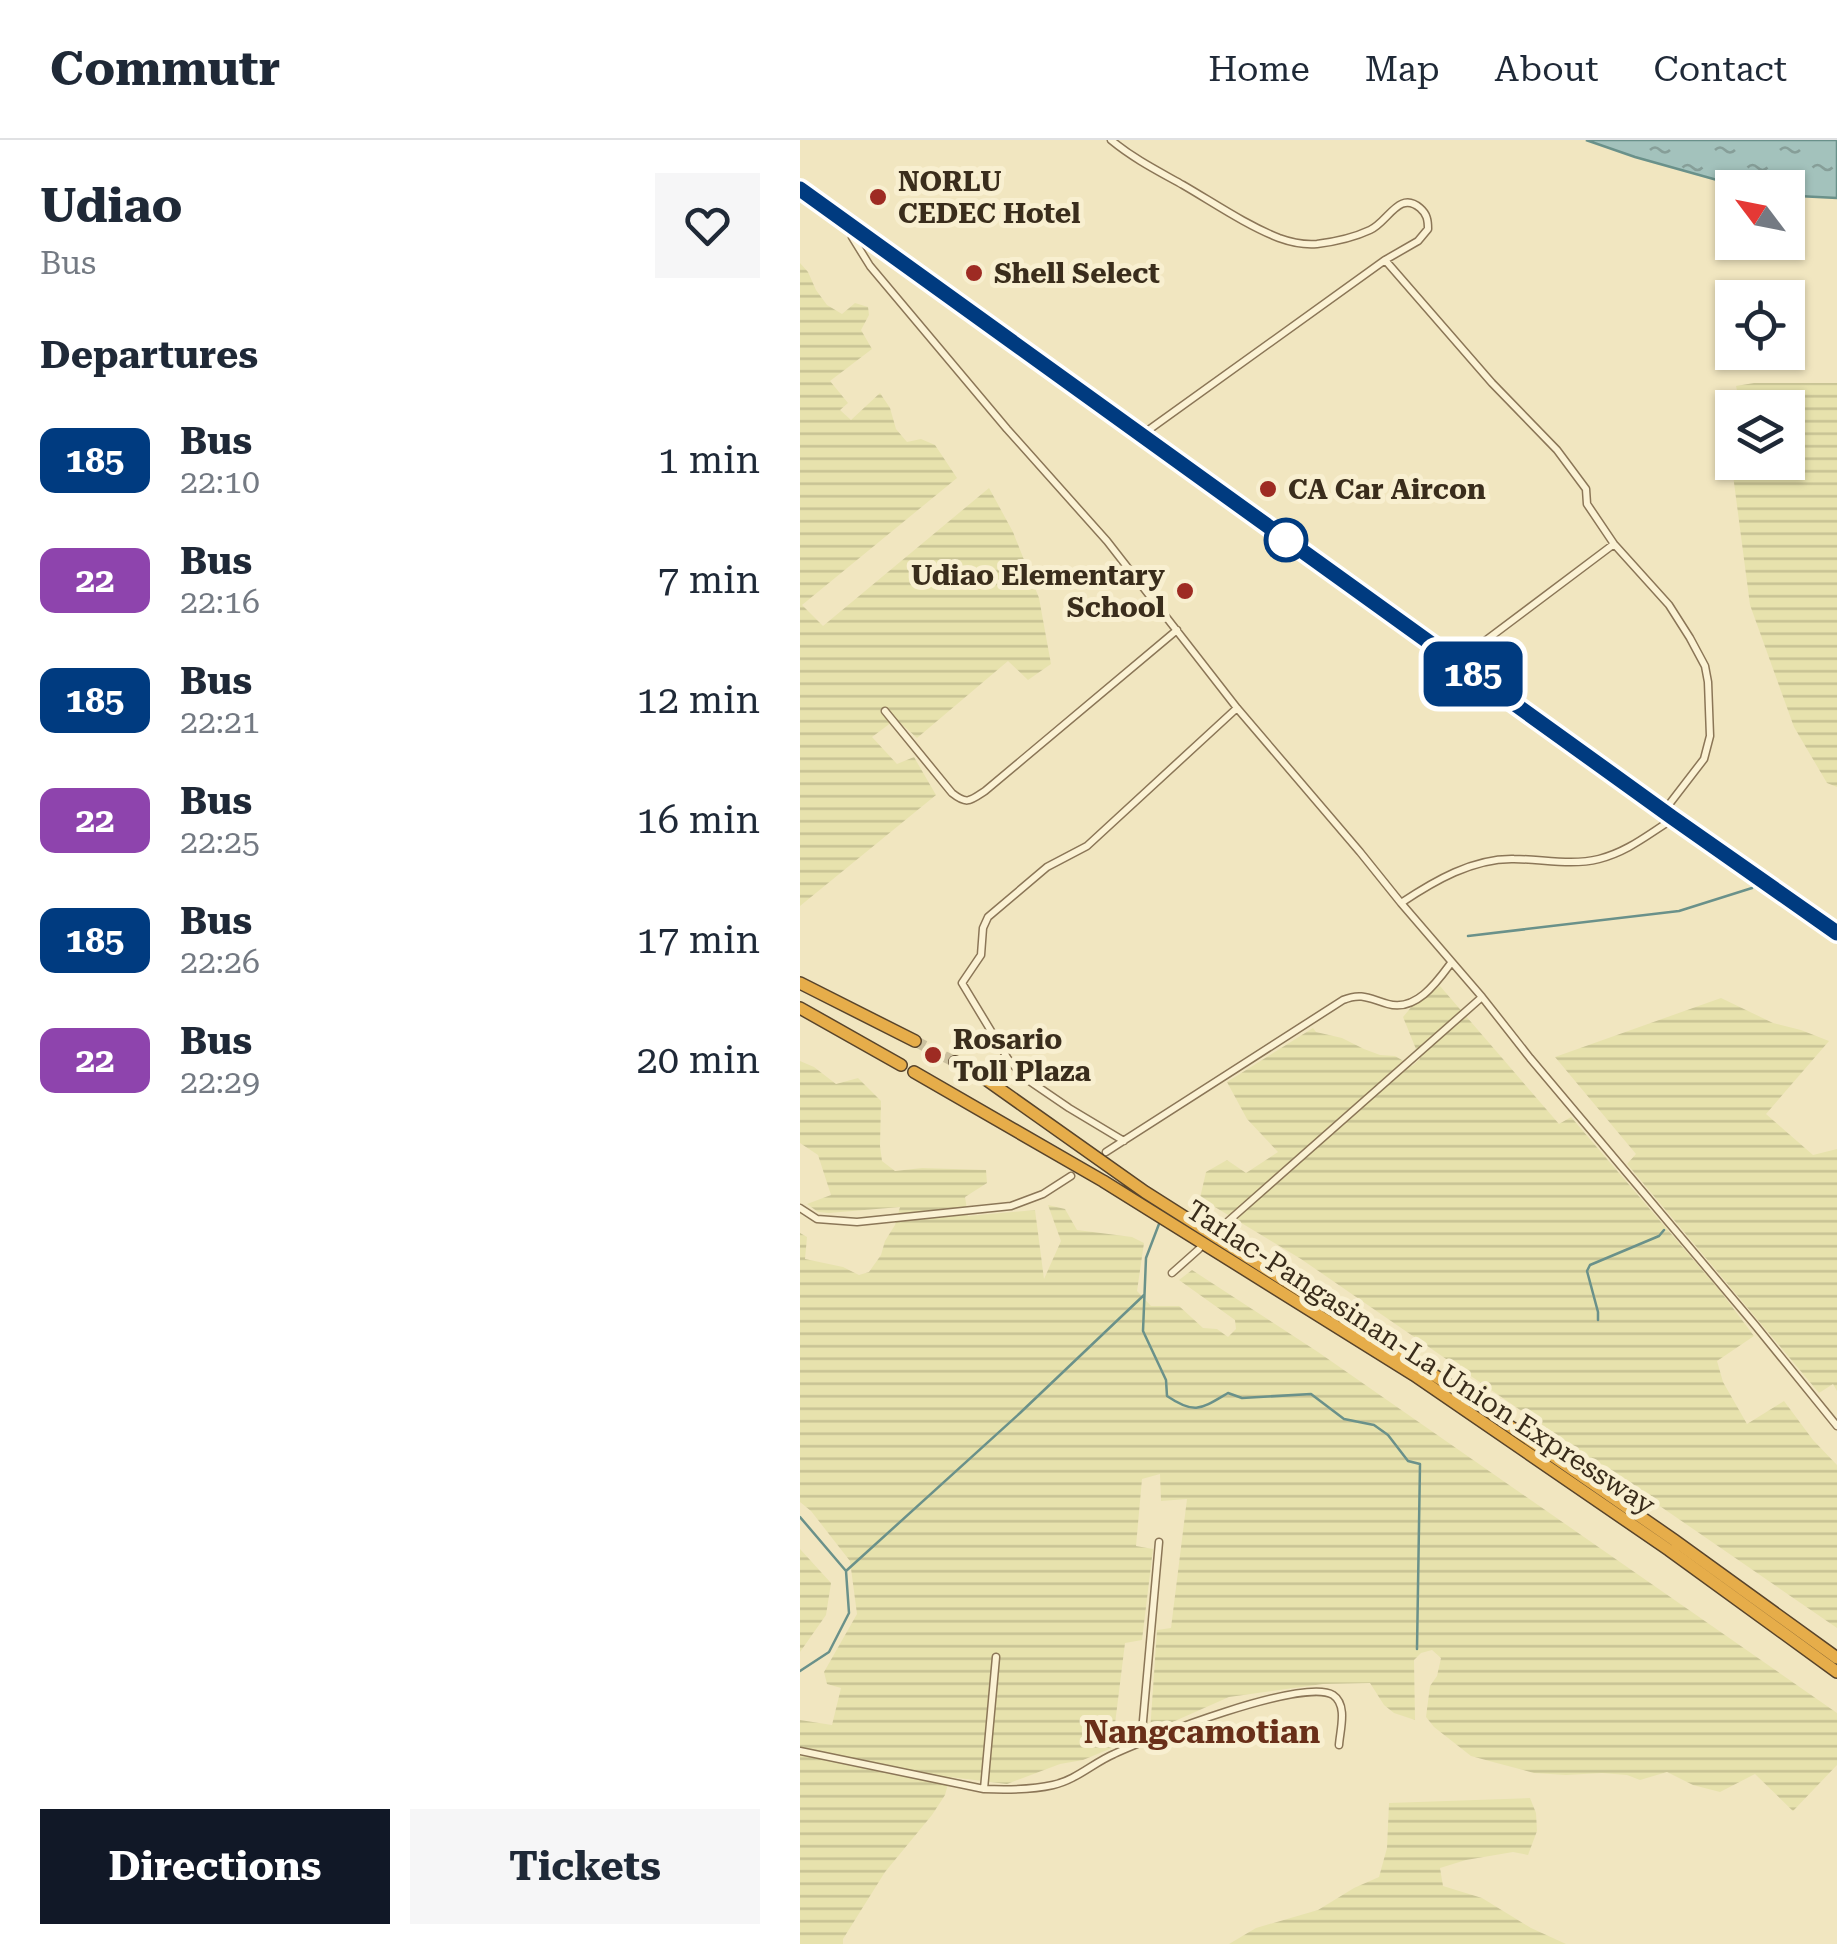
<!DOCTYPE html>
<html lang="en">
<head>
<meta charset="utf-8">
<style>
  body { margin:0; font-family:"Roboto Serif",serif; background:#f6f6f7; color:#1f2937; height:100vh; display:flex; flex-direction:column; font-size:38px; white-space:nowrap }
  * { box-sizing:border-box; margin:0 }
  p { font-size:32px; color:#747a83 }
  .icon { flex:none; width:55px; height:55px; fill:none; stroke:currentColor; stroke-width:2; stroke-linecap:round; stroke-linejoin:round }
  .map { position:relative; flex:1; overflow:hidden }
  .details { display:flex; flex-direction:column; background:#fff; width:800px }
  .details>* { flex:none }
  .badge { padding:0 20px; border-radius:15px; font-size:35px; line-height:65px }
  .needle { width:65px; rotate:302deg }
  .fabs { position:absolute; left:915px; top:30px; display:grid; gap:20px }
  .fabs a { display:grid; place-items:center; width:90px; height:90px; border-radius:0px; background:#fff; box-shadow:0 2px 8px #0004; font-size:50px }
  .map>.badge { position:absolute; translate:-50% -50%; box-shadow:0 0 0 5px #fff }
  h2 { padding:0 40px; font-size:38px; line-height:90px }
  .round { display:grid; place-items:center; flex:none; width:105px; height:105px; border-radius:0px; background:#f6f6f7 }
  .overview { display:flex; align-items:center; justify-content:space-between; height:170px; padding:0 40px }
  h1 { font-size:48px; font-weight:700; line-height:75px }
  .primary-button { display:flex; gap:20px; margin-top:auto; padding:20px 40px }
  .primary-button a { flex:1; height:115px; border-radius:0px; background:#111827; color:#fff; font-size:40px; font-weight:700; line-height:115px; text-align:center }
  .primary-button a+a { background:#f6f6f7; color:#1f2937 }
  ul { padding:0; list-style:none }
  li { display:flex; align-items:center; gap:30px; height:120px; padding:0 40px }
  li div { flex:1 }
  li b { display:block; font-size:38px }
  li em { font-style:normal }
  li .badge { min-width:110px; font-weight:700; text-align:center }
  header { display:flex; align-items:center; gap:60px; box-sizing:border-box; height:140px; padding:0 50px; background:#fff; border-bottom:2px solid #e0e1e3 }
  header strong { font-size:48px }
  nav { display:flex; gap:55px; margin-inline-start:auto; font-size:35px }
  main { display:flex; flex:1; min-height:0 }
  .map>svg:first-child { display:block }
</style>
</head>
<body>
<header>
<strong>Commutr</strong>
<nav><a>Home</a><a>Map</a><a>About</a><a>Contact</a></nav>
</header>
<main>
<section class="details">
<div class="overview"><div><h1>Udiao</h1><p>Bus</p></div><a class="round"><svg class="icon" aria-label="heart" viewBox="0 0 24 24"><path d="M12 20l-8-8c-3-5 5-10 8-4 3-6 11-1 8 4z"/></svg></a></div>
<h2>Departures</h2>
<ul>
<li><span class="badge" style="background:#003b80;color:#fff">185</span><div><b>Bus</b><p>22:10</p></div><em>1 min</em></li>
<li><span class="badge" style="background:#8e44ad;color:#fff">22</span><div><b>Bus</b><p>22:16</p></div><em>7 min</em></li>
<li><span class="badge" style="background:#003b80;color:#fff">185</span><div><b>Bus</b><p>22:21</p></div><em>12 min</em></li>
<li><span class="badge" style="background:#8e44ad;color:#fff">22</span><div><b>Bus</b><p>22:25</p></div><em>16 min</em></li>
<li><span class="badge" style="background:#003b80;color:#fff">185</span><div><b>Bus</b><p>22:26</p></div><em>17 min</em></li>
<li><span class="badge" style="background:#8e44ad;color:#fff">22</span><div><b>Bus</b><p>22:29</p></div><em>20 min</em></li>
</ul>
<div class="primary-button"><a>Directions</a><a>Tickets</a></div>
</section>
<div class="map">
<svg width="1037" height="1804" viewBox="0 0 1037 1804">
  <defs>
    <pattern id="farmland-rules" width="6" height="5" patternUnits="userSpaceOnUse" patternTransform="scale(2.5)"><rect width="6" height="5" fill="#e7e2ad"/><path d="M0 2.5h6" fill="none" stroke="#c7c294"/></pattern>
    <pattern id="water-ripples" width="26" height="14" patternUnits="userSpaceOnUse" patternTransform="scale(2.5)"><rect width="26" height="14" fill="#a3c2bc"/><path d="M2 4q2-2 4 0t4 0M15 11q2-2 4 0t4 0" fill="none" stroke="#869e98"/></pattern>
  </defs>
  <rect width="100%" height="100%" fill="#f1e6c0"/>
  <path fill="url(#farmland-rules)" d="M0,123l8,9 8,18 11,15 15,9 13,-11 13,4 1,8 -8,15 11,19 -42,32 18,22 -8,7 11,10 29,-27 10,15 6,21 11,13 14,-3 14,6 22,33 -155,127 21,21 166,-138 24,44 26,66 12,66 -23,16 -20,-19 -91,77 -21,-19 -24,18 25,27 17,-7 22,38 -136,111z
    M954,243h83v404l-10,-4 -33,-56 -44,-122 -17,-130v-12l55,-1v-54l-47,-1 -5,-21z
    M640,846l119,138 12,-7 150,175 33,44 -37,25 6,21 24,42 37,-23 29,39 24,25v163l-536,-369 -101,-61 6,-26 21,-12 19,13 32,-21 -31,-33 -20,-37 86,-54 3,4 26,6 22,11 16,6 15,1 17,10 8,-7 -17,-42 10,-12z
    M921,858l52,25 28,7 28,11 -63,73 47,41 24,-6v242l-4,-7 -14,9 -192,-229 9,-10 -81,-97z
    M0,921l14,6 22,17 22,-6 23,23 -1,45 2,15 13,10 27,-3 64,2 1,13 -22,14 3,19 67,-6 9,69 17,-38 -13,-36 17,4 12,21 55,7 12,6 -7,48 14,15h28l24,22 14,1 11,8 8,-8 -1,-9 -56,-40 13,-10 126,82 519,361v52l-44,46 -38,-37 -35,18 -27,-7 -26,-13 -27,8 -13,-5 -25,-2 -36,2 -32,-2 -41,-11 -22,-6 -37,-29 -8,-10 4,-31 7,-10 4,-18 -9,-8 -11,3 -7,7 1,60 -21,-7 -10,-8 -14,-22 -47,1 -94,13 -79,35 7,-102 14,-2 16,-129 -26,2 -1,-27 -18,5 -6,67 17,3 -11,91 -17,3 -13,105 -29,12 -23,4 -53,20 -57,-7 -5,18 -13,20 -47,57 -42,67v5h-43v-224l32,5 9,-37 -14,-4 -3,-12 33,-58 -7,-53 -39,-50 -11,-9v-269l7,4 -2,22 38,8 16,8 10,-3 12,-17 4,-14 10,-16 5,-18 -71,6 -11,-1 -11,-8 24,-9 -13,-40 -18,-12z
    M0,1409l31,34 -5,32 -26,37z
    M730,1658l6,15 1,18 -9,24 -15,-3 -47,8 -26,8 3,18 39,12 49,30 35,16h-337l27,-16 62,-18 36,-22 25,-11 8,-29 2,-45z"/>
  <path fill="url(#water-ripples)" stroke="#6a918a" stroke-width="2.5" d="M786,0h251v58l-39,-2 -10,-4v-4l-46,-1 -107,-30z"/>
  <g fill="none" stroke-linecap="round" stroke-linejoin="round">
    <path stroke="#6a918a" stroke-width="2.5" d="M668,796l211,-25 73,-23
      M359,1084l-13,34 -3,73 23,49 1,16c28,19 34,13 61,-3l14,5 69,-4 33,25 30,6 14,10 20,26 12,3 -3,185
      M798,1180v-8l-11,-41 3,-6 69,-29 5,-6
      M0,1377l46,54 3,42 -20,39 -29,19
      M46,1431l174,-158 124,-118"/>
    <path stroke="#ccc19f" stroke-width="11" stroke-dasharray="11 5.5" stroke-linecap="butt" d="M115,901l40,21"/>
    <g stroke="#8b7657" stroke-width="9">
      <path id="minor" d="M311,0c23,19 47,31 72,45 31,18 63,40 96,53 11,4 26,7 38,6 16,-2 38,-7 53,-14 18,-8 29,-40 50,-22 7,6 8,12 8,21l-10,12 -33,19
        M52,88v9l18,29 137,163 100,112 130,167 123,144 41,51 81,94 48,61 225,267 82,101
        M343,294l242,-174 107,123 65,67 29,39 1,15 27,40 55,61 21,33 15,28 3,16 2,54 -6,23 -40,52
        M657,522l157,-118
        M85,571l67,82c15,12 18,8 33,-2l192,-161
        M601,763c33,-22 72,-45 113,-44 28,0 57,7 85,0 30,-8 48,-24 74,-40
        M324,1001l-55,-33 -44,-30 -17,-19 -46,-76 19,-28 2,-27 5,-11 59,-50 40,-21 150,-138
        M306,1012l237,-152c19,-8 27,-1 45,4 28,8 49,-22 63,-41
        M0,1068l17,11 40,3 154,-16 32,-12 28,-18
        M425,1084l257,-227
        M372,1133l27,-24
        M341,1603l18,-201
        M0,1611l184,38c23,1 47,1 69,-4 23,-5 40,-22 61,-31 34,-16 190,-77 219,-59 15,10 7,35 6,50
        M184,1649l12,-132"/>
    </g>
    <g stroke="#58442b" stroke-width="12">
      <path id="trunk" d="M0,49l997,718 40,26"/>
    </g>
    <g stroke="#58442b" stroke-width="14">
      <path id="motorway" d="M0,843l115,58
        M0,868l101,57
        M155,922l29,16 161,114 314,199 215,149 163,118
        M114,932l189,109 311,194 255,175 168,122"/>
    </g>
    <use href="#minor" stroke="#fbf2d4" stroke-width="6"/>
    <use href="#trunk" stroke="#eec670" stroke-width="10"/>
    <use href="#motorway" stroke="#e6ad4a" stroke-width="11"/>
  </g>
  <g fill="none" stroke-linecap="round" stroke-linejoin="round">
    <g stroke="#fff" stroke-width="22">
      <path id="line" d="M0,49l873,629 164,115"/>
    </g>
    <use href="#line" stroke="#003b80" stroke-width="15"/>
  </g>
  <g fill="#9e2b23" stroke="#f8efd0" stroke-width="4">
    <circle cx="78" cy="57" r="10"/>
    <circle cx="174" cy="133" r="10"/>
    <circle cx="468" cy="349" r="10"/>
    <circle cx="385" cy="451" r="10"/>
    <circle cx="133" cy="915" r="10"/>
  </g>
  <circle fill="#fff" stroke="#003b80" stroke-width="5" cx="486" cy="400" r="20"/>
  <g text-anchor="middle" stroke-width="10" stroke-linejoin="round" paint-order="stroke">
    <g font-size="28" font-weight="bold" fill="#3a2d1c" stroke="#f8efd0" text-anchor="start">
      <text x="98" y="51">NORLU<tspan x="98" dy="32">CEDEC Hotel</tspan></text>
      <text x="194" y="143">Shell Select</text>
      <text x="488" y="359">CA Car Aircon</text>
      <text x="365" y="445" text-anchor="end">Udiao Elementary<tspan x="365" dy="32">School</tspan></text>
      <text x="153" y="909">Rosario<tspan x="153" dy="32">Toll Plaza</tspan></text>
    </g>
    <g font-size="28" fill="#3a2d1c" stroke="#f8efd0">
      <text transform="translate(621 1217) rotate(33)" y="10">Tarlac-Pangasinan-La Union Expressway</text>
    </g>
    <g font-size="32" font-weight="bold" fill="#692f19" stroke="#f8efd0">
      <text x="402" y="1603">Nangcamotian</text>
    </g>
  </g>
</svg>
<div class="fabs">
<a><svg class="needle" viewBox="-14 -14 28 28"><path d="M0-13l5 13h-10z" fill="#e53935"/><path d="M0 13l5-13h-10z" fill="#747a83"/></svg></a>
<a><svg class="icon" aria-label="locate" viewBox="0 0 24 24"><circle cx="12" cy="12" r="6"/><path d="M12 2v4M12 18v4M2 12h4M18 12h4"/></svg></a>
<a><svg class="icon" aria-label="layers" viewBox="0 0 24 24"><path d="M12 4l9 5-9 5-9-5zM3 14l9 5 9-5"/></svg></a>
</div>
<b class="badge" style="left:673px;top:534px;background:#003b80;color:#fff">185</b>
</div>
</main>
</body>
</html>
